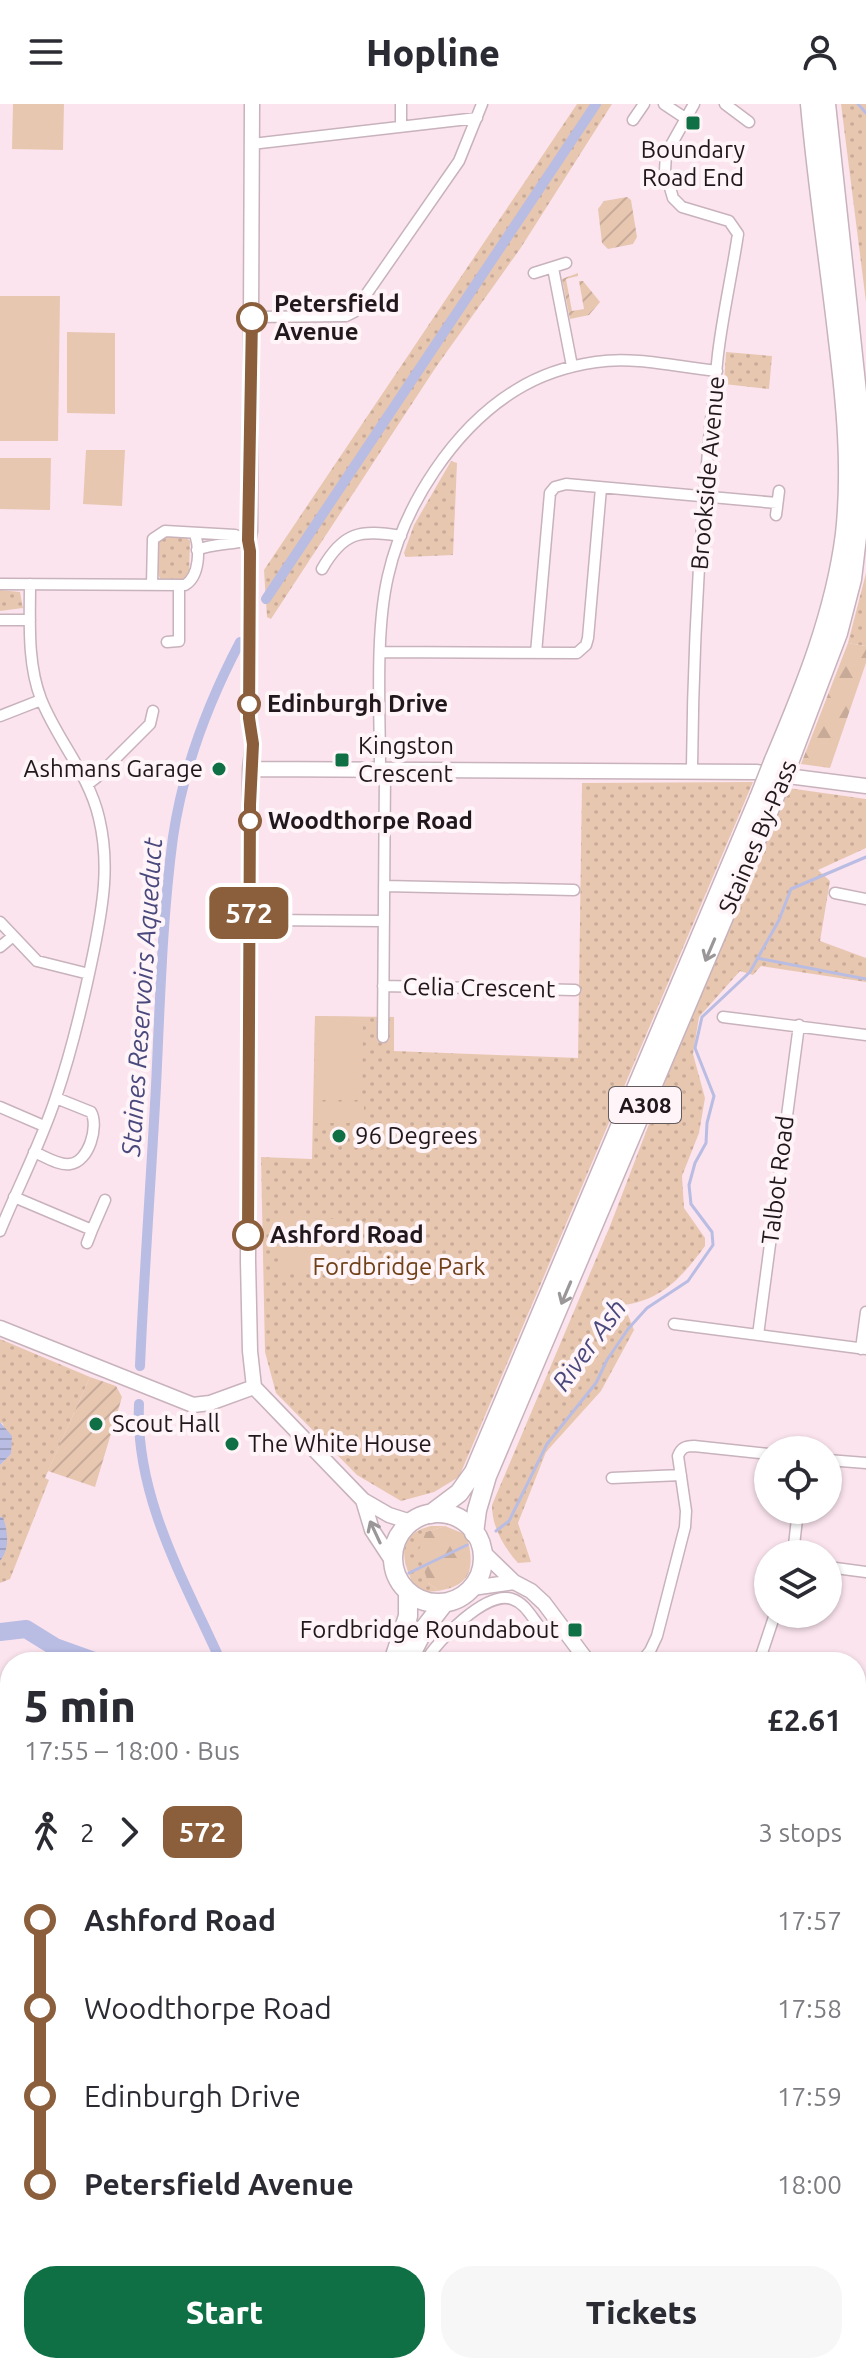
<!DOCTYPE html>
<html lang="en">
<head>
<meta charset="utf-8">
<style>
  body { margin:0; font-family:Ubuntu,sans-serif; background:#f7f7f7; color:#2b2b33; height:100vh; display:flex; flex-direction:column; font-size:30px; white-space:nowrap }
  * { box-sizing:border-box; margin:0 }
  p { font-size:26px; color:#7c7c81 }
  .icon { flex:none; width:44px; height:44px; fill:none; stroke:currentColor; stroke-width:2; stroke-linecap:round; stroke-linejoin:round }
  .map { position:relative; flex:1; overflow:hidden }
  .panel { position:absolute; left:0px; top:1548px; width:866px; height:722px; display:flex; flex-direction:column; background:#fff; border-radius:32px 32px 0 0; box-shadow:0 2px 6px #0004 }
  .panel>* { flex:none }
  .badge { padding:0 16px; border-radius:12px; font-size:28px; line-height:52px }
  .controls { position:absolute; left:754px; top:1332px; display:grid; gap:16px }
  .controls a { display:grid; place-items:center; width:88px; height:88px; border-radius:50%; background:#fff; box-shadow:0 2px 6px #0004; font-size:40px }
  .map>.badge { position:absolute; translate:-50% -50%; box-shadow:0 0 0 4px #fff }
  .legs { display:flex; align-items:center; gap:12px; height:88px; padding:0 24px; font-size:26px }
  .legs p { margin-inline-start:auto }
  .headline { display:flex; align-items:center; justify-content:space-between; height:136px; padding:0 24px }
  h1 { font-size:44px; font-weight:800; line-height:60px }
  .primary-button { display:flex; gap:16px; margin-top:auto; padding:16px 24px }
  .primary-button a { flex:1; height:92px; border-radius:32px; background:#107045; color:#fff; font-size:32px; font-weight:800; line-height:92px; text-align:center }
  .primary-button a+a { background:#f7f7f7; color:#2b2b33 }
  ul { padding:0 24px; list-style:none }
  li { display:flex; align-items:center; gap:28px; height:88px; font-size:30px }
  li i { display:grid; place-items:center; width:12px; height:100%; margin:0 10px; background:currentColor }
  li i::after { content:''; width:20px; height:20px; margin:-10px; border:6px solid; border-radius:50%; background:#fff }
  li p { margin-inline-start:auto }
  li:first-child i { background:linear-gradient(#0000 50%,currentColor 0) }
  li:last-child i { background:linear-gradient(currentColor 50%,#0000 0) }
  header { display:flex; justify-content:space-between; align-items:center; height:104px; padding:0 24px; background:#fff; font-size:36px; font-weight:800 }
  .map>svg:first-child { display:block }
</style>
</head>
<body>
<header><svg class="icon" aria-label="menu" viewBox="0 0 24 24"><path d="M4 6h16M4 12h16M4 18h16"/></svg>Hopline<svg class="icon" aria-label="person" viewBox="0 0 24 24"><circle cx="12" cy="8" r="4"/><path d="M4 21q1-7 8-7t8 7"/></svg></header>
<div class="map">
<svg width="866" height="2269" viewBox="0 0 866 2269">
  <defs>
    <pattern id="grass-dots" width="8" height="8" patternUnits="userSpaceOnUse" patternTransform="scale(2)"><rect width="8" height="8" fill="#e8c7b1"/><path d="M2 2h.1M6 6h.1" fill="none" stroke="#c7aa98" stroke-width="1.8" stroke-linecap="round"/></pattern>
    <pattern id="forest-firs" width="22" height="20" patternUnits="userSpaceOnUse" patternTransform="scale(2)"><rect width="22" height="20" fill="#e8c7b1"/><path d="M5 1l3.5 6h-7zM16 11l3.5 6h-7z" fill="#c7aa98"/></pattern>
    <pattern id="garden-furrows" width="10" height="10" patternUnits="userSpaceOnUse" patternTransform="scale(2)"><rect width="10" height="10" fill="#e8c7b1"/><path d="M-1 1l2-2M0 10L10 0M9 11l2-2" fill="none" stroke="#c7aa98"/></pattern>
    <pattern id="water-rules" width="6" height="5" patternUnits="userSpaceOnUse" patternTransform="scale(2)"><rect width="6" height="5" fill="#b9bce3"/><path d="M0 2.5h6" fill="none" stroke="#9fa1c2"/></pattern>
  </defs>
  <rect width="100%" height="100%" fill="#fbe4ee"/>
  <path fill="url(#grass-dots)" d="M577,0h35l-92,145 -84,118 -165,252 -4,-2 -3,-47z
    M841,0h25v198z
    M726,248l46,4 -3,33 -45,-5z
    M451,357l6,2 -4,92 -47,2 -2,-4 10,-28z
    M163,432l23,1 4,4 -1,35 -3,4 -25,1 -5,-12v-27z
    M866,469v73l-18,-3z
    M0,486l20,2 3,16 -23,3z
    M753,678l-294,695 -25,15 -33,9 -44,-26 -81,-82 -11,-41 -4,-195 51,2 3,-143 79,1v34l184,7 4,-275z
    M788,684l78,11v49l-48,22 12,11 -10,60 46,17v24l-105,-16 -8,9 -13,-4 -41,46 -6,37 12,44 -6,35 -17,43 2,32 21,30v8c-22,30 -43,54 -81,59l10,25 -33,61 -55,61 -28,71 13,39 -13,1c-15,-17 -26,-36 -26,-58l118,-279 81,-212z
    M0,1235l90,38 -45,101 4,2 -39,99 -10,4v-118l11,-11 -8,-30 -3,-2z
    M431,1422h14l-19,6 2,50 10,9 -11,1 -12,-4c-13,-27 -21,-53 16,-62z
    M0,1922l10,5v71l-10,-6z
    M856,1989l10,12v268h-568l2,-9h556z
    M149,2260h90l-1,9h-89z"/>
  <path fill="url(#forest-firs)" d="M848,539l18,3v17l-36,105 -29,-4z
    M445,1422l22,9c7,31 7,50 -29,56l-10,-9 -10,-30 8,-20z
    M856,2140l10,2v27l-10,-3z
    M604,2260h27l-1,9h-30z
    M693,2260h29l2,4 -3,5h-31z
    M803,2260h37l-14,9h-19z"/>
  <path fill="url(#garden-furrows)" d="M627,93l4,3 6,37 -4,7 -25,5 -6,-6 -4,-34 6,-8z
    M578,169v3l-12,3 6,32 12,-2 -5,-28h4l17,21 -11,13 -19,4 -8,-40z
    M90,1273l26,9 6,11 -27,90 -47,-16z"/>
  <path fill="#e8c7b1" d="M13,0h51l-1,46 -51,-1z
    M0,192h60l-2,145h-58z
    M67,228l48,1v81l-48,-1z
    M86,346h39l-3,56 -39,-2z
    M0,354h51l-1,52 -50,-1z
    M315,912l48,1 -1,83h-48z
    M314,998h50v21h-50z
    M282,1113l53,2 -1,55 -54,-2z"/>
  <path fill="url(#water-rules)" d="M0,1318l12,14 -1,18 -11,11z
    M0,1413h3c5,15 7,32 -3,44z
    M0,1992l10,6v262h139v9h-149z"/>
  <g fill="none" stroke-linecap="round" stroke-linejoin="round">
    <path stroke="#b9bce3" stroke-width="3" d="M858,0l8,9
      M757,854l109,21
      M496,1427l13,-10 38,-77 49,-61 11,-23 21,-31 19,-21 41,-27 25,-36 -1,-13 -21,-28 -2,-19 6,-22 11,-20 1,-20 7,-27 -19,-48 7,-31 48,-45 29,-52 12,-31 75,-32
      M409,1469l58,-28"/>
    <path stroke="#b9bce3" stroke-width="10" d="M266,495l330,-495
      M140,1262c4,-93 11,-186 16,-280 4,-82 6,-167 17,-249 10,-68 35,-134 67,-195
      M139,1300c-4,93 45,176 82,258
      M240,2269l2,-9"/>
    <path stroke="#b9bce3" stroke-width="18" d="M0,1528l26,-3 29,18 42,15"/>
    <g stroke="#c8b2bc" stroke-width="13">
      <path id="street" d="M664,0l21,14
        M725,0l24,18
        M633,16l11,-16
        M401,23v-23
        M252,40l225,-26
        M553,164l19,98
        M534,169l32,-10
        M252,213l94,-1 8,-4 105,-151 23,-57
        M776,411l3,-24
        M197,446c17,-7 34,-5 51,-10
        M322,465c21,-37 38,-40 79,-33
        M0,480l185,1c15,-9 15,-36 10,-51
        M152,481l1,-46 12,-8 70,4 13,5
        M0,516h30
        M167,538l12,-1v-56
        M381,548l196,1 9,-8 2,-7 13,-150
        M536,549l14,-160 5,-6 11,-3 211,19
        M0,612l41,-16
        M380,666c0,-59 -5,-138 8,-194 16,-71 66,-148 128,-186 24,-15 52,-24 80,-28 39,-6 82,5 121,9
        M692,668c1,-140 10,-280 26,-418 5,-41 14,-80 20,-120l-9,-13 -47,-14 -9,-9 -8,-27 1,-17 28,-50
        M88,680l9,-7 53,-53 3,-13
        M384,782l190,4
        M835,789l31,6
        M266,816l118,1
        M0,818l37,39 52,13
        M0,843l12,-10
        M383,882l192,4
        M723,913l143,18
        M383,933l2,-267
        M0,1003l44,19
        M34,1048c10,4 25,14 36,12 19,-2 29,-38 21,-52l-35,-14
        M14,1093l78,33 13,-30
        M0,1127c18,-44 41,-88 56,-134 16,-47 28,-98 38,-147 9,-45 16,-86 5,-132 -10,-44 -42,-78 -58,-119 -14,-36 -11,-78 -11,-115
        M87,1139l5,-13
        M674,1220l192,25
        M758,1231l41,-310
        M861,1245l5,-37
        M828,1356l38,3
        M612,1374l69,-3
        M793,1450l5,-44
        M828,1463l38,5
        M425,1558c12,-21 61,-72 87,-63 16,5 22,25 35,35l7,-1 7,-6
        M641,1558l9,-11 7,-15 28,-109 1,-16 -8,-55c3,-8 7,-10 16,-10l74,8
        M759,1558l16,-48
        M856,1653l10,11
        M856,1784l10,-9"/>
    </g>
    <g stroke="#c8b2bc" stroke-width="17">
      <path id="secondary" d="M252,0l-2,427 -2,9 2,11 -1,167 4,26 -3,25 -2,492 2,90 4,36 109,113 26,15 22,7
        M250,665l506,3 110,14
        M0,1224l193,77 17,-2 44,-16
        M363,1396l9,30 21,32
        M482,1447l32,31 17,9 13,12 44,59
        M472,1484l42,-6
        M856,1603l10,-9
        M856,1832l10,11"/>
    </g>
    <g stroke="#c8b2bc" stroke-width="21">
      <path id="highway" d="M774,656c31,-73 61,-147 71,-226 7,-65 1,-129 -7,-194 -9,-79 -21,-157 -28,-236
        M788,661l50,-132 14,-54 10,-84 -4,-93 -32,-298
        M393 1454a45 45 0 1 1 90 0a45 45 0 1 1-90 0Z
        M431,1410l28,-21 15,-21 285,-674
        M474,1429l3,-23 10,-34 286,-675
        M393,1558l15,-46v-24
        M407,1558l17,-33 20,-26
        M265,2269l1,-9
        M280,2269l2,-9"/>
    </g>
    <use href="#street" stroke="#fff" stroke-width="10"/>
    <use href="#secondary" stroke="#fff" stroke-width="14"/>
    <use href="#highway" stroke="#fff" stroke-width="18"/>
    <g stroke="#c8b2bc" stroke-width="21" stroke-linecap="butt">
      <path id="highway-bridge" d="M759,694l15,-38
        M773,697l15,-36"/>
    </g>
    <use href="#highway-bridge" stroke="#fff" stroke-width="18"/>
  </g>
  <defs><path id="oneway-shaft" d="M-6 0H5M1.5-3L5.5 0L1.5 3" fill="none" stroke-width="1.6" stroke-linecap="round" stroke-linejoin="round" transform="scale(2)"/></defs>
  <g stroke="#9b9799">
    <use href="#oneway-shaft" transform="translate(710 846) rotate(113)"/>
    <use href="#oneway-shaft" transform="translate(566 1189) rotate(113)"/>
    <use href="#oneway-shaft" transform="translate(375 1428) rotate(-115)"/>
  </g>
  <g fill="none" stroke-linecap="round" stroke-linejoin="round">
    <g stroke="#fff" stroke-width="18">
      <path id="line-1" d="M248,1131l2,-430 3,-61 -4,-26 1,-167 -2,-11 4,-222"/>
    </g>
    <use href="#line-1" stroke="#8b5e3c" stroke-width="12"/>
  </g>
  <g fill="#107045" stroke="#fff5f9" stroke-width="3">
    <rect x="685" y="11" width="16" height="16" rx="4"/>
    <rect x="334" y="648" width="16" height="16" rx="4"/>
    <circle cx="219" cy="665" r="8"/>
    <circle cx="339" cy="1032" r="8"/>
    <circle cx="96" cy="1320" r="8"/>
    <circle cx="232" cy="1340" r="8"/>
    <rect x="567" y="1518" width="16" height="16" rx="4"/>
  </g>
  <g fill="#fff" stroke="#8b5e3c" stroke-width="4">
    <circle cx="252" cy="214" r="14"/>
    <circle cx="249" cy="600" r="10"/>
    <circle cx="250" cy="717" r="10"/>
    <circle cx="248" cy="1131" r="14"/>
  </g>
  <g text-anchor="middle" stroke-width="8" stroke-linejoin="round" paint-order="stroke">
    <rect fill="#fff5f9" stroke="#635a5e" stroke-width="2" x="609" y="983" width="72" height="36" rx="6"/>
    <g font-size="22" font-weight="bold" fill="#20181c">
      <text x="645" y="1009">A308</text>
    </g>
    <g font-size="24" fill="#20181c" stroke="#fff5f9" text-anchor="start">
      <text x="693" y="54" text-anchor="middle">Boundary<tspan x="693" dy="28">Road End</tspan></text>
      <text x="358" y="650">Kingston<tspan x="358" dy="28">Crescent</tspan></text>
      <text x="203" y="673" text-anchor="end">Ashmans Garage</text>
      <text x="355" y="1040">96 Degrees</text>
      <text x="112" y="1328">Scout Hall</text>
      <text x="248" y="1348">The White House</text>
      <text x="559" y="1534" text-anchor="end">Fordbridge Roundabout</text>
    </g>
    <g font-size="24" font-weight="bold" fill="#20181c" stroke="#fff5f9" text-anchor="start">
      <text x="274" y="208">Petersfield<tspan x="274" dy="28">Avenue</tspan></text>
      <text x="267" y="608">Edinburgh Drive</text>
      <text x="268" y="725">Woodthorpe Road</text>
      <text x="270" y="1139">Ashford Road</text>
    </g>
    <g font-size="24" fill="#20181c" stroke="#fff5f9">
      <text transform="translate(708 369) rotate(-85)" y="8">Brookside Avenue</text>
      <text transform="translate(758 733) rotate(-67)" y="8">Staines By-Pass</text>
      <text transform="translate(479 884) rotate(1)" y="8">Celia Crescent</text>
      <text transform="translate(778 1076) rotate(-83)" y="8">Talbot Road</text>
    </g>
    <g font-size="24" fill="#704018" stroke="#fff5f9">
      <text x="399" y="1171">Fordbridge Park</text>
    </g>
    <g font-size="26" font-style="italic" fill="#49497d" stroke="#fff5f9">
      <text transform="translate(142 893) rotate(-86)" y="9">Staines Reservoirs Aqueduct</text>
      <text transform="translate(589 1241) rotate(-54)" y="9">River Ash</text>
    </g>
  </g>
</svg>
<div class="controls">
<a><svg class="icon" aria-label="locate" viewBox="0 0 24 24"><circle cx="12" cy="12" r="6"/><path d="M12 2v4M12 18v4M2 12h4M18 12h4"/></svg></a>
<a><svg class="icon" aria-label="layers" viewBox="0 0 24 24"><path d="M12 4l9 5-9 5-9-5zM3 14l9 5 9-5"/></svg></a>
</div>
<b class="badge" style="left:249px;top:809px;background:#8b5e3c;color:#fff">572</b>
<section class="panel">
<div class="headline"><div><h1>5 min</h1><p>17:55 – 18:00 · Bus</p></div><b>£2.61</b></div>
<div class="legs"><svg class="icon" aria-label="walk" viewBox="0 0 24 24"><circle cx="13" cy="4" r="2"/><path d="M13 8l-2 6 4 7M11 14l-3 7M7 12l3-4h3l4 4"/></svg>2<svg class="icon" aria-label="forward" viewBox="0 0 24 24"><path d="M9 5l7 7-7 7"/></svg><b class="badge" style="background:#8b5e3c;color:#fff">572</b><p>3 stops</p></div>
<ul>
<li><i style="color:#8b5e3c"></i><b>Ashford Road</b><p>17:57</p></li>
<li><i style="color:#8b5e3c"></i><span>Woodthorpe Road</span><p>17:58</p></li>
<li><i style="color:#8b5e3c"></i><span>Edinburgh Drive</span><p>17:59</p></li>
<li><i style="color:#8b5e3c"></i><b>Petersfield Avenue</b><p>18:00</p></li>
</ul>
<div class="primary-button"><a>Start</a><a>Tickets</a></div>
</section>
</div>
</body>
</html>
